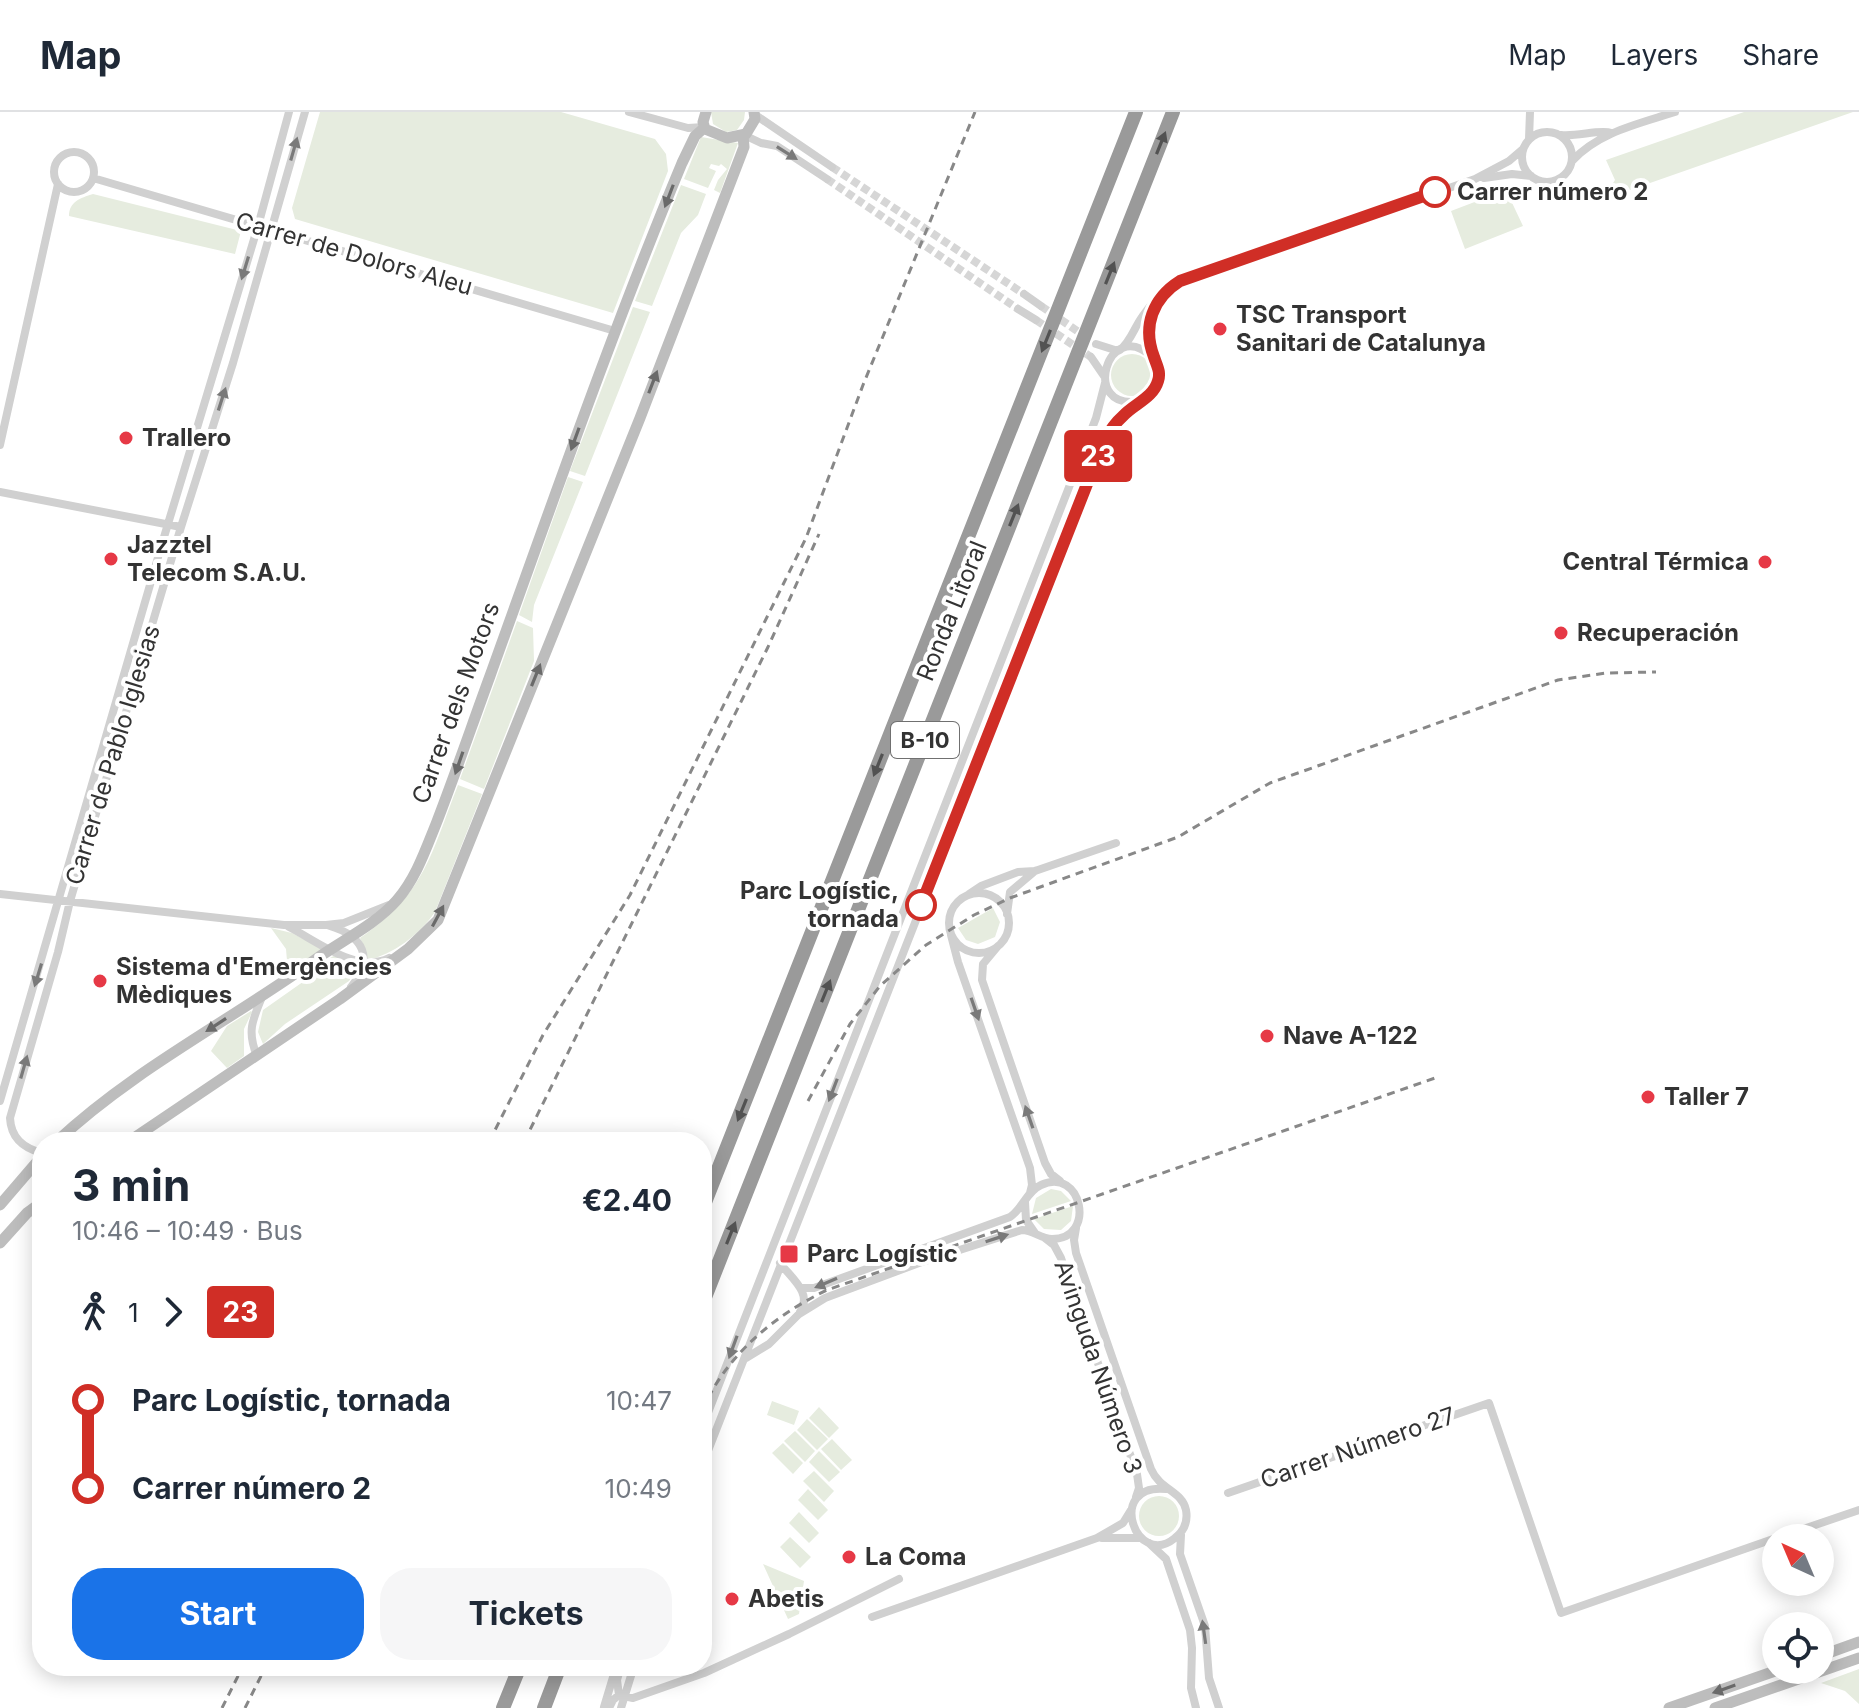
<!DOCTYPE html>
<html lang="en">
<head>
<meta charset="utf-8">
<style>
  body { margin:0; font-family:Inter,sans-serif; background:#f6f6f7; color:#1f2937; height:100vh; display:flex; flex-direction:column; font-size:30px; white-space:nowrap }
  * { box-sizing:border-box; margin:0 }
  p { font-size:26px; color:#747a83 }
  .icon { flex:none; width:44px; height:44px; fill:none; stroke:currentColor; stroke-width:2; stroke-linecap:round; stroke-linejoin:round }
  .map { position:relative; flex:1; overflow:hidden }
  .details { position:absolute; left:32px; top:1020px; width:680px; height:544px; display:flex; flex-direction:column; background:#fff; border-radius:32px; box-shadow:0 4px 20px #0003 }
  .details>* { flex:none }
  .badge { padding:0 16px; border-radius:6px; font-size:28px; line-height:52px }
  .needle { width:52px; rotate:316deg }
  .fabs { position:absolute; left:1762px; top:1412px; display:grid; gap:16px }
  .fabs a { display:grid; place-items:center; width:72px; height:72px; border-radius:50%; background:#fff; box-shadow:0 4px 20px #0003; font-size:40px }
  .map>.badge { position:absolute; translate:-50% -50%; box-shadow:0 0 0 4px #fff }
  .legs { display:flex; align-items:center; gap:12px; height:88px; padding:0 40px; font-size:26px }
  .legs p { margin-inline-start:auto }
  .headline { display:flex; align-items:center; justify-content:space-between; height:136px; padding:0 40px }
  h1 { font-size:44px; font-weight:700; line-height:60px }
  .action { display:flex; gap:16px; margin-top:auto; padding:16px 40px }
  .action a { flex:1; height:92px; border-radius:32px; background:#1a73e8; color:#fff; font-size:32px; font-weight:700; line-height:92px; text-align:center }
  .action a+a { background:#f6f6f7; color:#1f2937 }
  ul { padding:0 40px; list-style:none }
  li { display:flex; align-items:center; gap:28px; height:88px; font-size:30px }
  li i { display:grid; place-items:center; width:12px; height:100%; margin:0 10px; background:currentColor }
  li i::after { content:''; width:20px; height:20px; margin:-10px; border:6px solid; border-radius:50%; background:#fff }
  li p { margin-inline-start:auto }
  li:first-child i { background:linear-gradient(#0000 50%,currentColor 0) }
  li:last-child i { background:linear-gradient(currentColor 50%,#0000 0) }
  header { display:flex; align-items:center; gap:48px; box-sizing:border-box; height:112px; padding:0 40px; background:#fff; border-bottom:2px solid #e0e1e3 }
  header strong { font-size:38px }
  nav { display:flex; gap:44px; margin-inline-start:auto; font-size:28px }
  .map>svg:first-child { display:block }
</style>
</head>
<body>
<header>
<strong>Map</strong>
<nav><a>Map</a><a>Layers</a><a>Share</a></nav>
</header>
<div class="map">
<svg width="1859" height="1596" viewBox="0 0 1859 1596">
  <rect width="100%" height="100%" fill="#fff"/>
  <path fill="#e6ecdf" d="M320,0h241l94,27 11,15 2,17 -55,142 -318,-94 -3,-11z
    M711,0h34l-1,8 -7,10 -11,2 -13,-8z
    M1744,0h109l-243,85 -2,-6 7,-11 -9,-20z
    M701,25l37,6 -18,50 -6,-3 4,-10 9,-11 -6,-5 -2,2 -8,-2 -2,4 7,3 -8,17 -24,-9z
    M681,73l25,9 -8,21 -17,18 -29,73 -17,-5z
    M1506,78l17,36 -58,23 -14,-38z
    M93,82l148,37 -6,23 -166,-38c0,-14 11,-18 24,-22z
    M633,195l17,5 -65,164 -15,-5z
    M1111 263a21 21 0 1 1 42 0a21 21 0 1 1-42 0Z
    M568,365l15,5 -49,123 -2,17 -13,-7z
    M517,509l16,7 1,33 -50,128 -24,-10z
    M458,673l24,9 -47,118c-15,22 -42,43 -68,48l-2,-12 -5,-10c65,-44 71,-84 98,-153z
    M993,796l7,14 -5,15 -17,7 -12,-4 -8,-12z
    M271,816l21,5 31,16 -35,24 -2,-24z
    M335,843l24,11 -10,15 -64,43 -22,20 -5,-12 5,-22 54,-38 5,-9z
    M251,899l1,1 -8,17v27l-17,12 -16,-17 16,-25z
    M1051,1077l10,2 10,10 -39,13 4,-16z
    M1073,1094l-2,15 -10,9 -17,-1 -10,-10z
    M772,1289l27,10 -5,14 -27,-10z
    M819,1295l20,21 -10,10 -20,-20z
    M807,1307l21,20 -11,11 -20,-20z
    M795,1319l20,20 -10,11 -21,-21z
    M832,1327l20,21 -11,10 -20,-21z
    M783,1331l20,20 -10,11 -21,-21z
    M819,1339l21,21 -11,10 -20,-20z
    M814,1359l20,20 -10,11 -21,-21z
    M808,1377l20,21 -10,10 -20,-20z
    M1139 1404a20 20 0 1 1 40 0a20 20 0 1 1-40 0Z
    M799,1400l20,21 -10,10 -20,-20z
    M790,1425l21,20 -11,11 -20,-21z
    M763,1452l41,17 -5,33 -11,5z
    M1859,1557v35l-14,-13 -24,-8z"/>
  <g fill="none" stroke-linecap="round" stroke-linejoin="round">
    <path stroke="#d6d6d6" stroke-width="8" stroke-dasharray="8 4" stroke-linecap="butt" d="M832,55l192,127
      M827,67l191,130
      M1041,194l45,31
      M1036,208l55,37"/>
    <path stroke="#d0d0d0" stroke-width="8" d="M629,0l59,16 16,-1
      M754,2l78,53
      M1522 45a25 25 0 1 1 50 0a25 25 0 1 1-50 0Z
      M744,23l17,8 16,3 50,33
      M1561,23c15,2 40,-6 50,-2
      M1529,27l1,-27
      M54 60a20 20 0 1 1 40 0a20 20 0 1 1-40 0Z
      M1572,49c27,-29 66,-37 103,-49
      M93,66l522,153
      M1484,66l28,-4 19,2
      M1024,182l17,12
      M1018,197l18,11
      M1096,232l22,7
      M1120,238c11,-9 14,-22 22,-33 10,-15 23,-27 38,-36l295,-102 34,-18 14,-12
      M1091,245l13,19
      M1140,289c-61,11 -32,-86 12,-44
      M0,333l58,-261
      M0,380l181,35
      M949 811a30 30 0 1 1 60 0a30 30 0 1 1-60 0Z
      M0,782l284,31h42l18,-2 45,-18
      M969,782l12,-8 37,-14 17,-1 81,-28
      M1007,802l3,-22 25,-21
      M330,814c33,10 45,32 21,61
      M289,815c28,14 68,47 100,31
      M951,823l7,27 72,206 2,17 -2,8
      M998,834l-15,18 -1,16 63,183 6,11 9,7
      M257,944c-10,-24 -5,-35 5,-59
      M0,989l161,-554 97,-321 31,-114
      M42,1041c-19,-5 -31,-15 -32,-35l48,-166 12,-51 111,-374 52,-164 72,-251
      M1025,1090l1,18 9,13
      M1076,1116l-2,12 2,13 75,216c9,21 31,22 35,41 2,11 -2,21 -11,28 -39,32 -70,-55 -9,-49
      M1045,1126l9,7 7,13 76,216 2,14 -3,9
      M780,1151c11,15 33,30 20,49
      M746,1246l23,-14 30,-30 26,-16 94,-35 103,-33c11,0 19,9 30,9 45,0 30,-73 -11,-54 -14,6 -18,23 -31,32l-196,71h-13
      M702,1316l394,-1010 9,-35
      M702,1354l398,-1015 16,-28 31,-26 11,-13 1,-9 -6,-20 -3,-26 8,-31
      M1228,1381l261,-90 72,210 215,-75
      M1181,1423l-1,19 25,72 4,52 10,30
      M1102,1426h38
      M1777,1426l82,-28
      M1149,1431l17,16 24,71 2,18 -1,40 5,20
      M872,1505l225,-79 26,-15 8,-13
      M619,1583l14,3 71,-25 85,-39 110,-55
      M604,1595l10,-33
      M609,1596l4,-8 6,-5 -2,-15 4,-14
      M621,1596l13,-42"/>
    <path stroke="#bdbdbd" stroke-width="11" d="M706,0l-3,10 2,7 22,9 19,-4 9,-15 -1,-7
      M56,1030c79,-74 176,-122 263,-185 26,-18 57,-33 78,-57 19,-22 28,-49 39,-76 19,-49 36,-99 54,-148 62,-172 122,-345 192,-513l13,-27 9,-8
      M128,1030l212,-143 68,-50 30,-29 202,-502 104,-271 -1,-12
      M0,1093l42,-49
      M0,1131l27,-30 15,-11
      M1820,1544l39,-14
      M1669,1596l109,-38
      M1715,1596l144,-50"/>
    <path stroke="#9a9a9a" stroke-width="14" d="M702,1098l434,-1098
      M702,1193l471,-1193
      M503,1596l17,-42
      M544,1596l16,-42"/>
    <path stroke="#888" stroke-width="3" stroke-dasharray="8 6" stroke-linecap="butt" d="M808,989l42,-77 30,-38 46,-41 48,-30 36,-17 168,-61 92,-54 288,-103 48,-7 50,-1
      M489,1030l54,-107 87,-140 176,-357 57,-153 112,-273
      M524,1030l244,-495 51,-113
      M702,1298c25,-55 71,-94 125,-120l611,-213
      M222,1596l21,-42
      M245,1596l21,-42"/>
  </g>
  <defs><path id="oneway-solid" d="M-6-.8H1V-3.2L6.5 0L1 3.2V.8H-6Z" transform="scale(2)"/></defs>
  <g fill="#525252">
    <use href="#oneway-solid" transform="translate(1161 31) rotate(-68)"/>
    <use href="#oneway-solid" transform="translate(1110 161) rotate(-68)"/>
    <use href="#oneway-solid" transform="translate(1046 229) rotate(112)"/>
    <use href="#oneway-solid" transform="translate(1014 403) rotate(-68)"/>
    <use href="#oneway-solid" transform="translate(878 653) rotate(112)"/>
    <use href="#oneway-solid" transform="translate(826 879) rotate(-68)"/>
    <use href="#oneway-solid" transform="translate(742 998) rotate(112)"/>
    <use href="#oneway-solid" transform="translate(731 1121) rotate(-68)"/>
  </g>
  <g fill="#7a7a7a">
    <use href="#oneway-solid" transform="translate(294 37) rotate(-74)"/>
    <use href="#oneway-solid" transform="translate(787 41) rotate(32)"/>
    <use href="#oneway-solid" transform="translate(245 156) rotate(107)"/>
    <use href="#oneway-solid" transform="translate(222 287) rotate(-72)"/>
    <use href="#oneway-solid" transform="translate(38 863) rotate(107)"/>
    <use href="#oneway-solid" transform="translate(975 897) rotate(71)"/>
    <use href="#oneway-solid" transform="translate(24 955) rotate(-74)"/>
    <use href="#oneway-solid" transform="translate(833 978) rotate(111)"/>
    <use href="#oneway-solid" transform="translate(1029 1005) rotate(-109)"/>
    <use href="#oneway-solid" transform="translate(997 1126) rotate(-18)"/>
    <use href="#oneway-solid" transform="translate(826 1171) rotate(157)"/>
    <use href="#oneway-solid" transform="translate(733 1235) rotate(110)"/>
    <use href="#oneway-solid" transform="translate(1204 1520) rotate(-98)"/>
  </g>
  <g fill="#6a6a6a">
    <use href="#oneway-solid" transform="translate(669 84) rotate(111)"/>
    <use href="#oneway-solid" transform="translate(653 270) rotate(-69)"/>
    <use href="#oneway-solid" transform="translate(575 327) rotate(110)"/>
    <use href="#oneway-solid" transform="translate(536 563) rotate(-68)"/>
    <use href="#oneway-solid" transform="translate(459 651) rotate(109)"/>
    <use href="#oneway-solid" transform="translate(438 804) rotate(-62)"/>
    <use href="#oneway-solid" transform="translate(216 913) rotate(147)"/>
    <use href="#oneway-solid" transform="translate(1724 1577) rotate(161)"/>
  </g>
  <g fill="none" stroke-linecap="round" stroke-linejoin="round">
    <g stroke="#fff" stroke-width="18">
      <path id="line-1" d="M921,793l183,-464c5,-9 11,-18 19,-25 11,-12 30,-18 35,-35 3,-9 -1,-15 -4,-24 -12,-31 -1,-59 26,-76l255,-89"/>
    </g>
    <use href="#line-1" stroke="#d02e26" stroke-width="12"/>
  </g>
  <g fill="#fff" stroke="#d02e26" stroke-width="4">
    <circle cx="1435" cy="80" r="14"/>
    <circle cx="921" cy="793" r="14"/>
  </g>
  <g fill="#e63946" stroke="#fff" stroke-width="3">
    <circle cx="1220" cy="217" r="8"/>
    <circle cx="126" cy="326" r="8"/>
    <circle cx="111" cy="447" r="8"/>
    <circle cx="1765" cy="450" r="8"/>
    <circle cx="1561" cy="521" r="8"/>
    <circle cx="100" cy="869" r="8"/>
    <circle cx="1267" cy="924" r="8"/>
    <circle cx="1648" cy="985" r="8"/>
    <rect x="779" y="1132" width="20" height="20" rx="4"/>
    <circle cx="849" cy="1445" r="8"/>
    <circle cx="732" cy="1487" r="8"/>
  </g>
  <g text-anchor="middle" stroke-width="8" stroke-linejoin="round" paint-order="stroke">
    <rect fill="#fff" stroke="#707070" stroke-width="2" x="891" y="610" width="68" height="36" rx="6"/>
    <g font-size="22" font-weight="bold" fill="#333">
      <text x="925" y="636">B-10</text>
    </g>
    <g font-size="24" font-weight="bold" fill="#333" stroke="#fff" text-anchor="start">
      <text x="1457" y="88">Carrer número 2</text>
      <text x="899" y="787" text-anchor="end">Parc Logístic,<tspan x="899" dy="28">tornada</tspan></text>
    </g>
    <g font-size="24" fill="#333" stroke="#fff">
      <text transform="translate(354 142) rotate(16)" y="8">Carrer de Dolors Aleu</text>
      <text transform="translate(952 499) rotate(-68)" y="8">Ronda Litoral</text>
      <text transform="translate(456 591) rotate(-70)" y="8">Carrer dels Motors</text>
      <text transform="translate(113 643) rotate(-73)" y="8">Carrer de Pablo Iglesias</text>
      <text transform="translate(1098 1255) rotate(71)" y="8">Avinguda Número 3</text>
      <text transform="translate(1358 1336) rotate(-19)" y="8">Carrer Número 27</text>
    </g>
    <g font-size="24" font-weight="bold" fill="#333" stroke="#fff" text-anchor="start">
      <text x="1236" y="211">TSC Transport<tspan x="1236" dy="28">Sanitari de Catalunya</tspan></text>
      <text x="142" y="334">Trallero</text>
      <text x="127" y="441">Jazztel<tspan x="127" dy="28">Telecom S.A.U.</tspan></text>
      <text x="1749" y="458" text-anchor="end">Central Térmica</text>
      <text x="1577" y="529">Recuperación</text>
      <text x="116" y="863">Sistema d'Emergències<tspan x="116" dy="28">Mèdiques</tspan></text>
      <text x="1283" y="932">Nave A-122</text>
      <text x="1664" y="993">Taller 7</text>
      <text x="807" y="1150">Parc Logístic</text>
      <text x="865" y="1453">La Coma</text>
      <text x="748" y="1495">Abetis</text>
    </g>
  </g>
</svg>
<div class="fabs">
<a><svg class="needle" viewBox="-14 -14 28 28"><path d="M0-13l5 13h-10z" fill="#e53935"/><path d="M0 13l5-13h-10z" fill="#747a83"/></svg></a>
<a><svg class="icon" aria-label="locate" viewBox="0 0 24 24"><circle cx="12" cy="12" r="6"/><path d="M12 2v4M12 18v4M2 12h4M18 12h4"/></svg></a>
</div>
<b class="badge" style="left:1098px;top:344px;background:#d02e26;color:#fff">23</b>
<section class="details">
<div class="headline"><div><h1>3 min</h1><p>10:46 – 10:49 · Bus</p></div><b>€2.40</b></div>
<div class="legs"><svg class="icon" aria-label="walk" viewBox="0 0 24 24"><circle cx="13" cy="4" r="2"/><path d="M13 8l-2 6 4 7M11 14l-3 7M7 12l3-4h3l4 4"/></svg>1<svg class="icon" aria-label="forward" viewBox="0 0 24 24"><path d="M9 5l7 7-7 7"/></svg><b class="badge" style="background:#d02e26;color:#fff">23</b></div>
<ul>
<li><i style="color:#d02e26"></i><b>Parc Logístic, tornada</b><p>10:47</p></li>
<li><i style="color:#d02e26"></i><b>Carrer número 2</b><p>10:49</p></li>
</ul>
<div class="action"><a>Start</a><a>Tickets</a></div>
</section>
</div>
</body>
</html>
